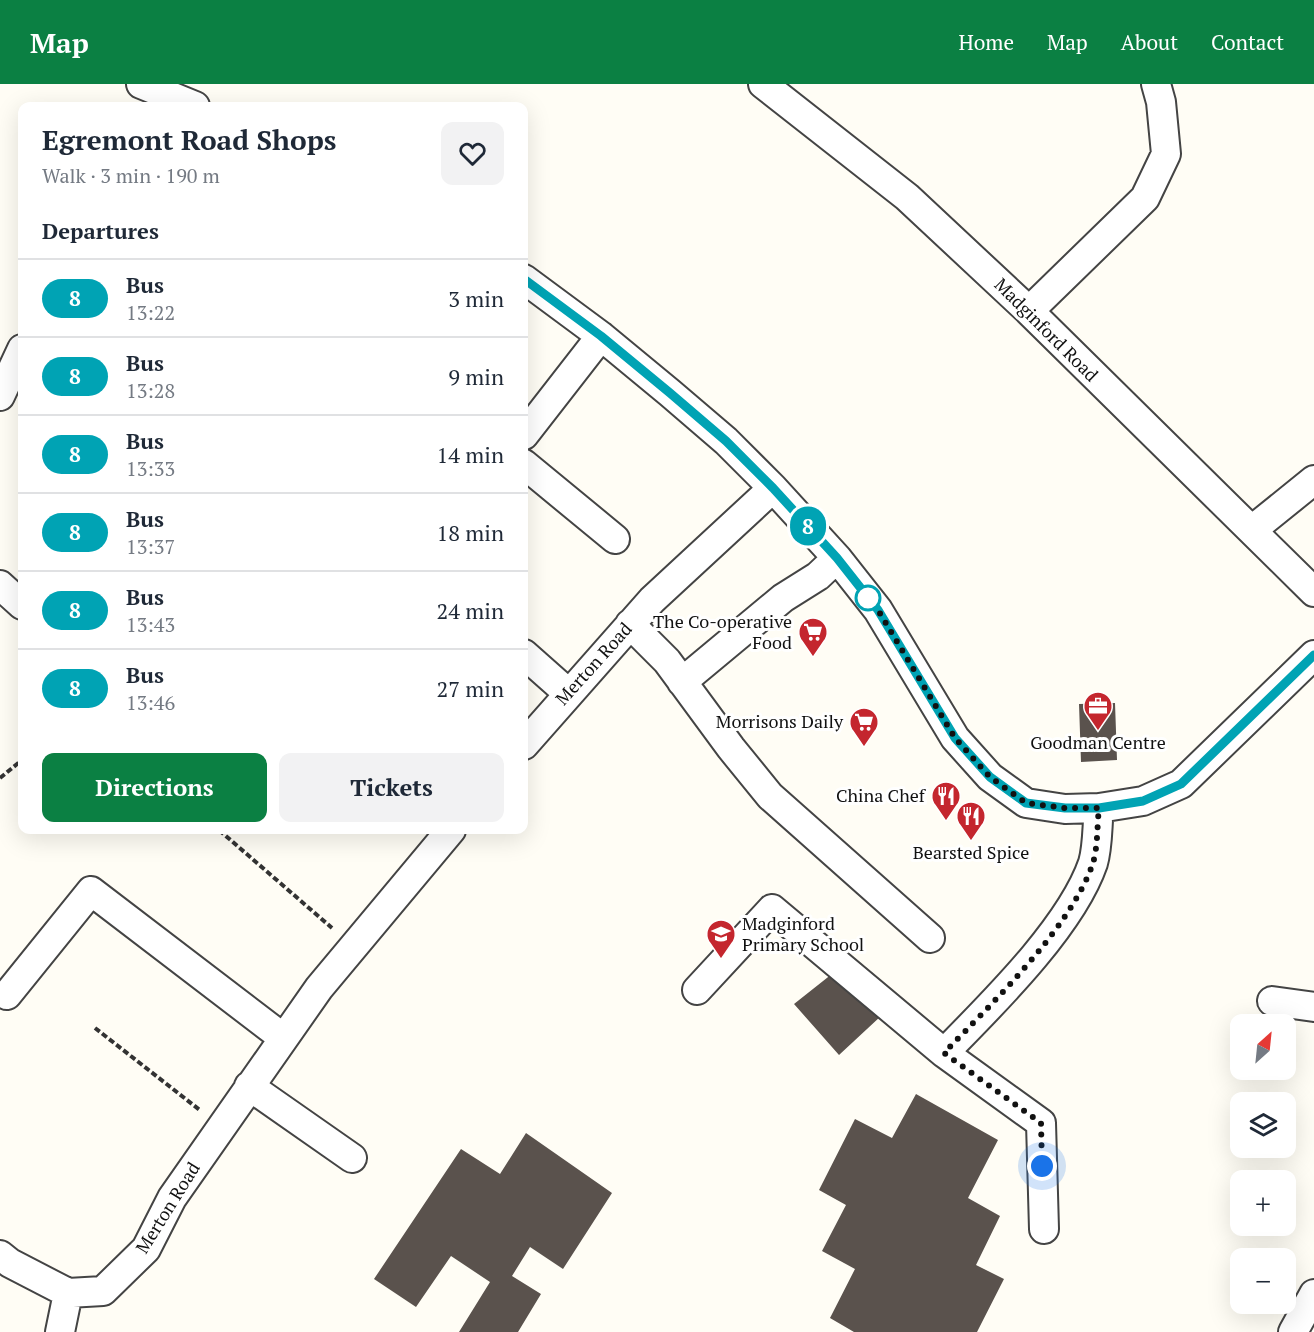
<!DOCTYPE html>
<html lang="en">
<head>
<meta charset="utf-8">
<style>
  body { margin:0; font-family:"PT Serif",serif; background:#f2f2f3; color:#1f2937; height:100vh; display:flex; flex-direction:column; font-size:22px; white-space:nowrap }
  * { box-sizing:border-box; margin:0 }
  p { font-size:20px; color:#747a83 }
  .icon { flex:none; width:33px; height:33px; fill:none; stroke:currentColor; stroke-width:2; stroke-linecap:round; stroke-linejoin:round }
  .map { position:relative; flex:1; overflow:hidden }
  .side { position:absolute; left:18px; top:18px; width:510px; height:732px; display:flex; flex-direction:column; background:#fff; border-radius:12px; box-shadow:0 6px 24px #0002 }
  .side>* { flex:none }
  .badge { padding:0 12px; border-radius:20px; font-size:21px; line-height:39px }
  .needle { width:39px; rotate:27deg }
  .fabs { position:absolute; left:1230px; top:930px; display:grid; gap:12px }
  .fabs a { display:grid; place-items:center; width:66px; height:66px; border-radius:12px; background:#fff; box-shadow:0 6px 24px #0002; font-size:30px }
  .you { position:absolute; width:30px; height:30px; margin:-15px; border:4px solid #fff; border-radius:50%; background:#1a73e8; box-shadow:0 0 0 9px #1a73e833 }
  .map>.badge { position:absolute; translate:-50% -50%; box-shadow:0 0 0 3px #fff }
  h2 { padding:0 24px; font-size:22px; line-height:54px }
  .round { display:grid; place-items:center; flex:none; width:63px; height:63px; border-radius:12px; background:#f2f2f3 }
  .head { display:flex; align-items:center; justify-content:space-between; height:102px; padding:0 24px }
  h1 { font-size:28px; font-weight:800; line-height:45px }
  .cta { display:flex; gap:12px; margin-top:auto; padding:12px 24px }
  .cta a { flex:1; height:69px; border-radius:12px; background:#0b8043; color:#fff; font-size:24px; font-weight:800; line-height:69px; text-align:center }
  .cta a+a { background:#f2f2f3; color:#1f2937 }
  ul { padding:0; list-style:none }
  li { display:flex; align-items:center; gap:18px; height:78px; padding:0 24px; border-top:2px solid #e0e1e3 }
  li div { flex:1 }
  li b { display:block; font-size:22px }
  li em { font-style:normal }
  li .badge { min-width:66px; font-weight:700; text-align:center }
  header { display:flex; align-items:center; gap:36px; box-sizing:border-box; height:84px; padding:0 30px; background:#0b8043; color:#fff }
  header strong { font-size:28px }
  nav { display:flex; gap:33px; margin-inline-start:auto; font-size:21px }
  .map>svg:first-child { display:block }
</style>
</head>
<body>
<header>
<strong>Map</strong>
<nav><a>Home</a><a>Map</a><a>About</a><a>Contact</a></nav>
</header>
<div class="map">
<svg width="1314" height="1248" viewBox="0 0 1314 1248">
  <rect width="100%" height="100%" fill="#fffdf5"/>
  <path fill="#5a524d" d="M1115,619l2,57 -36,2 -2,-58z
    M842,882l39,50 -42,39 -45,-51z
    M916,1010l82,46 -30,58 32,18 -24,49 28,14 -27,53h-123l-24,-14 25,-49 -33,-18 24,-46 -27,-15 36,-71 37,19z
    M526,1049l86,60 -49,76 -33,-22 -18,29 29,18 -23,38h-59l31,-50 -39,-26 -35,51 -42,-28 87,-130 39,25z"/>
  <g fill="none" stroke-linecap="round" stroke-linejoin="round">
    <g stroke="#444" stroke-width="32">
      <path id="minor" d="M141,0l54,22
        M763,0l144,113 122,114 285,281
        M524,195l77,57 69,57 56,48 47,47 64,70 41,52 77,128 35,39 36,26 39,6 34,-1 44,-7 38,-17 133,-129
        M1029,227l116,-113 21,-44 -5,-52 -5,-18
        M0,312l22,-47
        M524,351l77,-99
        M524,380l91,75
        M1252,446l62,-50
        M0,501l22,20
        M630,540l37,37 64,87 39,48 160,142
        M524,570l44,39
        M682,598l101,-84 35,-22 19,-18
        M524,661l128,-145 121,-112
        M697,906l75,-81 172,144c48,-49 127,-126 149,-190 5,-17 4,-38 6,-55
        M7,911l84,-104 191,146
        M1272,917l42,6
        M944,969l97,70 3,106
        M249,1002l103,72
        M0,1171l10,8 58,30 35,-2 43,-42 26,-51 147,-210 132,-158
        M60,1248l8,-39
        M1293,1248l21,-38"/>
    </g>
    <path stroke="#333" stroke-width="4" stroke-dasharray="6 3" stroke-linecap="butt" d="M0,694l22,-18
      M219,746l113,98
      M95,944l106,83"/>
    <use href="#minor" stroke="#fff" stroke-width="28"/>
  </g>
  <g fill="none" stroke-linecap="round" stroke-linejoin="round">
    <g stroke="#fff" stroke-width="14">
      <path id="line" d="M524,195l77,57 69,57 56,48 47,47 64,70 41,52 77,128 35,39 36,26 39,5h34l44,-7 38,-17 133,-129"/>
    </g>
    <use href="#line" stroke="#00a3b4" stroke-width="9"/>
    <path stroke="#111" stroke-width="6" stroke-dasharray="0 10.8" d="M868,514l-4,-5 14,17 77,128 35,39 36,26 39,5h34c-2,17 -1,38 -6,55 -22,65 -101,140 -149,190l97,70 1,43"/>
  </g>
  <defs>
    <g id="supermarket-pin" transform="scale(1.5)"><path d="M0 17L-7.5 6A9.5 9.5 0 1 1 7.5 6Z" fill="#c4262e" stroke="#fff"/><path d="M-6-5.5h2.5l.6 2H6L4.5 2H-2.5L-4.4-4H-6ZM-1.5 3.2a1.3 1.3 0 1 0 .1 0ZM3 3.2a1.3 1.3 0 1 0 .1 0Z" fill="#fff"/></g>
    <g id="office-pin" transform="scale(1.5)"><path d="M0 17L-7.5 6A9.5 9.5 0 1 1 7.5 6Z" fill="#c4262e" stroke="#fff"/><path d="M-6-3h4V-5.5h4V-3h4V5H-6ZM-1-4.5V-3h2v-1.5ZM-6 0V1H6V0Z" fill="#fff"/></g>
    <g id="restaurant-pin" transform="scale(1.5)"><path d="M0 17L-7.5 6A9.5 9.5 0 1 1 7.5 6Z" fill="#c4262e" stroke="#fff"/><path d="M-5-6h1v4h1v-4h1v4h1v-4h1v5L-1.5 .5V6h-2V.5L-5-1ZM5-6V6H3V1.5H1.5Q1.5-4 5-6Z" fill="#fff"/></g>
    <g id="school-pin" transform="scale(1.5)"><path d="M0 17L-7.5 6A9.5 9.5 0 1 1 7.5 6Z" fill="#c4262e" stroke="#fff"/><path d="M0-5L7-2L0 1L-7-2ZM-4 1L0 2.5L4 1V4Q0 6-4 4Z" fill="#fff"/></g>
  </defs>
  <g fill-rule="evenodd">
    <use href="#supermarket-pin" x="813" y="548"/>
    <use href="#office-pin" x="1098" y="622"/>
    <use href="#supermarket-pin" x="864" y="638"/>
    <use href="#restaurant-pin" x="946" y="712"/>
    <use href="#restaurant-pin" x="971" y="732"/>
    <use href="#school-pin" x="721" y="850"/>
  </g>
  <circle fill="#fff" stroke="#00a3b4" stroke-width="3" cx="868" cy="514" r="12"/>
  <g text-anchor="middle" stroke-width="6" stroke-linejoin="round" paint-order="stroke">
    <g font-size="18" fill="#111" stroke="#fff">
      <text transform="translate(1046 246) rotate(45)" y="6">Madginford Road</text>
      <text transform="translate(594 580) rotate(-48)" y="6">Merton Road</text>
      <text transform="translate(168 1124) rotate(-58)" y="6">Merton Road</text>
    </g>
    <g font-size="18" fill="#111" stroke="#fff" text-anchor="end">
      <text x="792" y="544">The Co-operative<tspan x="792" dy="21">Food</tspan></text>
      <text x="843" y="644">Morrisons Daily</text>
      <text x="1098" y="665" text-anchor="middle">Goodman Centre</text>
      <text x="925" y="718">China Chef</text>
      <text x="971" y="775" text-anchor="middle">Bearsted Spice</text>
      <text x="742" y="846" text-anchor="start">Madginford<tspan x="742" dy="21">Primary School</tspan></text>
    </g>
  </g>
</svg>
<div class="fabs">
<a><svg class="needle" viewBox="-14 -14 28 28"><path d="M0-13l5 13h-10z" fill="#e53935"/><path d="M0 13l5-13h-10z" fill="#747a83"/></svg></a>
<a><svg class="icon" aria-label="layers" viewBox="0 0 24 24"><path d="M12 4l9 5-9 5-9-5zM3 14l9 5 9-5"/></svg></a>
<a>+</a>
<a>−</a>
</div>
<div class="you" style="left:1042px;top:1082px"></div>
<b class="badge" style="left:808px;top:442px;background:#00a3b4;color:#fff">8</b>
<section class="side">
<div class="head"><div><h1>Egremont Road Shops</h1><p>Walk · 3 min · 190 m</p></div><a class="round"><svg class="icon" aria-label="heart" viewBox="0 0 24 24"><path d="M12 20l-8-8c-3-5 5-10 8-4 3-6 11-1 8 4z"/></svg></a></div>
<h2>Departures</h2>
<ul>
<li><span class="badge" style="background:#00a3b4;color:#fff">8</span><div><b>Bus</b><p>13:22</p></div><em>3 min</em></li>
<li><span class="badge" style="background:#00a3b4;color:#fff">8</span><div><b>Bus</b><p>13:28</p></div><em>9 min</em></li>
<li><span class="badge" style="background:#00a3b4;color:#fff">8</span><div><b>Bus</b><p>13:33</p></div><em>14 min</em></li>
<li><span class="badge" style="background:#00a3b4;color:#fff">8</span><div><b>Bus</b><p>13:37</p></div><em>18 min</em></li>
<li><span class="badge" style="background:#00a3b4;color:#fff">8</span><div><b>Bus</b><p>13:43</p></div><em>24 min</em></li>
<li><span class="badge" style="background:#00a3b4;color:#fff">8</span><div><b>Bus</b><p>13:46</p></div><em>27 min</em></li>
</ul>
<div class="cta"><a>Directions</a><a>Tickets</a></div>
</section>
</div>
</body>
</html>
